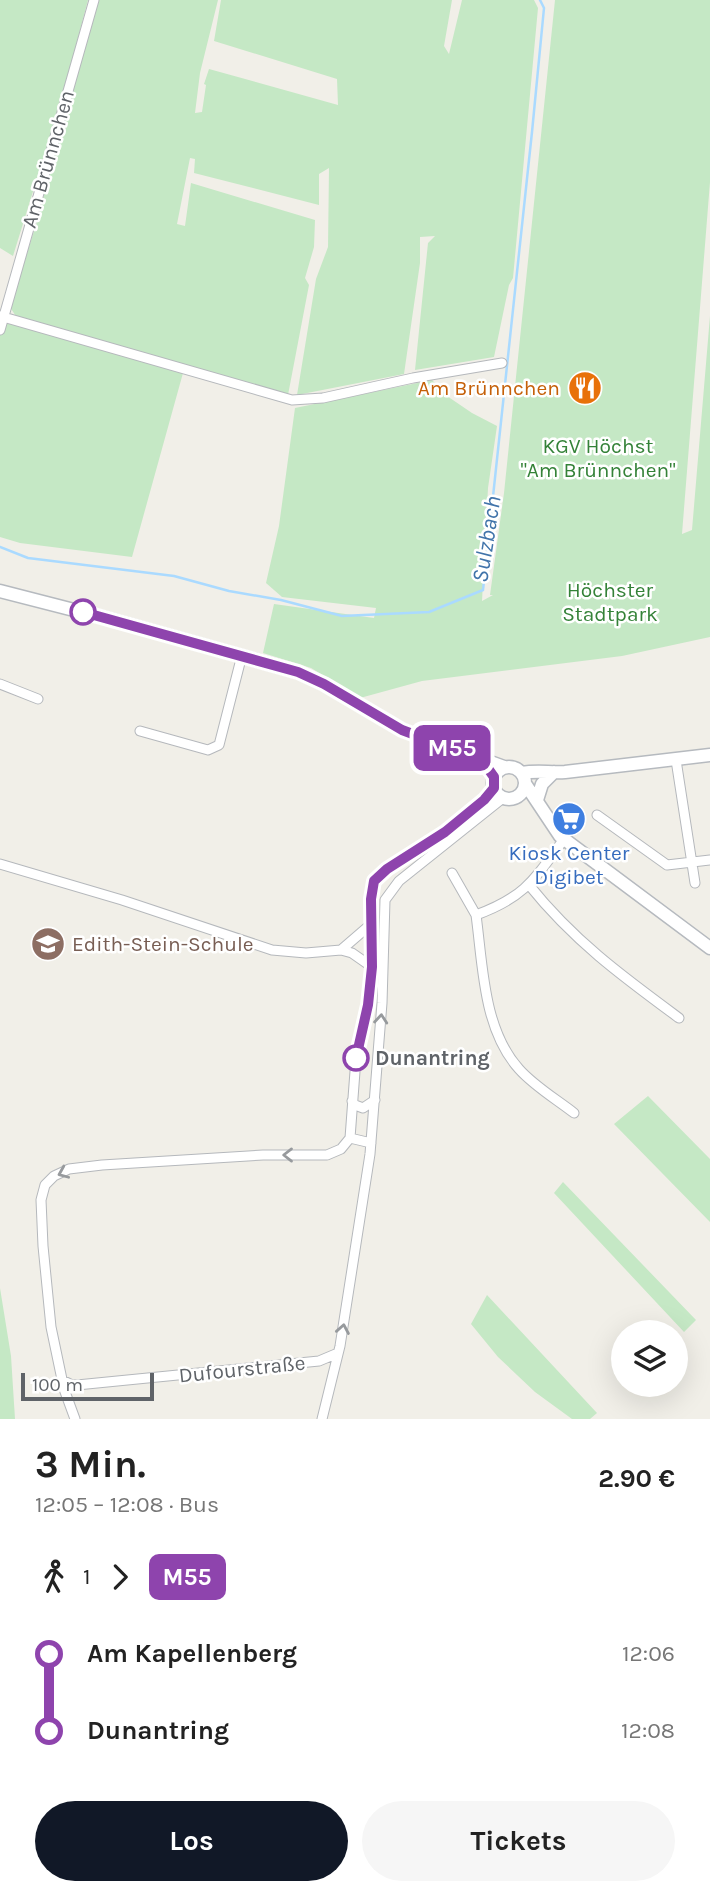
<!DOCTYPE html>
<html lang="de">
<head>
<meta charset="utf-8">
<style>
  body { margin:0; font-family:Karla,sans-serif; background:#f6f6f6; color:#222; height:100vh; display:flex; flex-direction:column; font-size:26px; white-space:nowrap }
  * { box-sizing:border-box; margin:0 }
  p { font-size:23px; color:#767676 }
  .icon { flex:none; width:38px; height:38px; fill:none; stroke:currentColor; stroke-width:2; stroke-linecap:round; stroke-linejoin:round }
  .map { position:relative; height:1419px; overflow:hidden }
  .side { display:flex; flex-direction:column; background:#fff; flex:1 }
  .side>* { flex:none }
  .badge { padding:0 14px; border-radius:10px; font-size:24px; line-height:46px }
  .fabs { position:absolute; left:611px; top:1320px; display:grid; gap:14px }
  .fabs a { display:grid; place-items:center; width:77px; height:77px; border-radius:50%; background:#fff; box-shadow:0 7px 28px #0002; font-size:35px }
  .scale { position:absolute; left:21px; bottom:18px; width:133px; box-sizing:border-box; padding-left:7px; border:4px solid #5f6368; border-top:0; font-size:19px; line-height:24px; white-space:nowrap; color:#5f6368; -webkit-text-stroke:5px #fff; paint-order:stroke }
  .map>.badge { position:absolute; translate:-50% -50%; box-shadow:0 0 0 4px #fff }
  .legs { display:flex; align-items:center; gap:10px; height:77px; padding:0 35px; font-size:23px }
  .legs p { margin-inline-start:auto }
  .head { display:flex; align-items:center; justify-content:space-between; height:119px; padding:0 35px }
  h1 { font-size:38px; font-weight:700; line-height:52px }
  .action { display:flex; gap:14px; margin-top:auto; padding:14px 35px }
  .action a { flex:1; height:80px; border-radius:42px; background:#111827; color:#fff; font-size:28px; font-weight:700; line-height:80px; text-align:center }
  .action a+a { background:#f6f6f6; color:#222 }
  ul { padding:0 35px; list-style:none }
  li { display:flex; align-items:center; gap:24px; height:77px; font-size:26px }
  li i { display:grid; place-items:center; width:10px; height:100%; margin:0 9px; background:currentColor }
  li i::after { content:''; width:18px; height:18px; margin:-9px; border:5px solid; border-radius:50%; background:#fff }
  li p { margin-inline-start:auto }
  li:first-child i { background:linear-gradient(#0000 50%,currentColor 0) }
  li:last-child i { background:linear-gradient(currentColor 50%,#0000 0) }
  .map>svg:first-child { display:block }
</style>
</head>
<body>
<div class="map">
<svg width="710" height="1419" viewBox="0 0 710 1419">
  <rect width="100%" height="100%" fill="#f1efe8"/>
  <path fill="#c5e8c5" d="M0,0h88l-26,98 -49,158 -13,-8z
    M98,0h120l-18,73 -5,40 7,-1 4,-27 -2,-1 5,-15 129,36 -1,-26 -123,-38 7,-41h231l-8,46 5,8 13,-54h72l4,8 -25,270 -4,7 -15,72 -79,13 13,-127 7,-7 -15,1v26l-16,111 -107,21 19,-116 12,-32 1,-79 -10,6v31l-125,-32 1,-14 -5,-1 -13,66 8,2 6,-43 124,37 -1,27 -9,31 4,7 -21,110 -271,-77 -7,-11 31,-98 4,-21z
    M555,0h155v182l-28,352 10,-4 18,-214v321l-88,19 -200,25 -62,17 -49,-30 -48,-15 11,-49 100,14 2,-10 -94,-11 -16,-14 13,-57 16,-118 137,-28 15,16 25,17 25,13 -9,62 -6,113 11,-6h-3l14,-102z
    M0,321l183,52 -51,184 -112,-14 -20,-6z
    M648,1096l62,63v63l-96,-98z
    M563,1182l133,138 -12,12 -130,-139z
    M0,1288l11,68 4,63h-15z
    M487,1295l110,118 -7,6h-18l-37,-27 -37,-35 -27,-33z"/>
  <g fill="none" stroke-linecap="round" stroke-linejoin="round">
    <path stroke="#aadaff" stroke-width="2.5" d="M0,547l28,11 146,18 55,15 52,9 61,16 87,-4 54,-22 49,-458 12,-124 -4,-8"/>
    <g stroke="#b5b8bc" stroke-width="11">
      <path id="street" d="M0,316l292,84 31,-2 90,-20 89,-15
        M0,330l94,-330
        M0,684l38,15
        M140,731l68,19 11,-5 23,-90
        M676,760l19,123
        M597,815l70,50 43,-5
        M564,839c-30,41 -39,58 -88,76 7,51 7,114 43,154 15,17 37,30 55,44
        M0,864l122,36 150,50 34,3 35,-3 11,3 20,14
        M452,873l24,42
        M529,885c45,56 93,91 150,133
        M341,950l29,-25
        M352,1101l3,4 8,3 12,-8
        M350,1138l21,5
        M62,1380l10,5h5l242,-24 19,-8
        M75,1419l-11,-30 -13,-62 -8,-81 -2,-46 4,-15 9,-9 15,-7 33,-4 161,-10h64l14,-6 9,-11 6,-80 12,-53 4,-38 -2,-42 2,-38 6,-10 9,-8 58,-37 39,-32 10,-12
        M322,1419l18,-73 30,-192 12,-151 3,-103 14,-19 104,-83"/>
    </g>
    <g stroke="#b6babf" stroke-width="15">
      <path id="secondary" d="M0,591l109,28 189,53 26,12 78,46 102,37
        M493 783a16 16 0 1 1 32 0a16 16 0 1 1-32 0Z
        M522,773c15,-3 28,0 43,-1l145,-17
        M526,785l34,51 150,112
        M537,800l5,-16 12,-12"/>
    </g>
    <use href="#street" stroke="#fff" stroke-width="9"/>
    <use href="#secondary" stroke="#fff" stroke-width="12"/>
  </g>
  <defs><path id="oneway-chevron" d="M-2-3.5L2.5 0L-2 3.5" fill="none" stroke-width="1.6" stroke-linecap="round" stroke-linejoin="round" transform="scale(1.75)"/></defs>
  <g stroke="#979a9d">
    <use href="#oneway-chevron" transform="translate(381 1019) rotate(-85)"/>
    <use href="#oneway-chevron" transform="translate(288 1155) rotate(180)"/>
    <use href="#oneway-chevron" transform="translate(63 1173) rotate(157)"/>
    <use href="#oneway-chevron" transform="translate(343 1329) rotate(-80)"/>
  </g>
  <g fill="none" stroke-linecap="round" stroke-linejoin="round">
    <g stroke="#fff" stroke-width="16">
      <path id="line-1" d="M83,612l215,60 26,12 78,46 80,30 12,17v11l-10,12 -39,32 -58,37 -13,12 -3,18 1,68 -4,38 -12,53"/>
    </g>
    <use href="#line-1" stroke="#8e44ad" stroke-width="10"/>
  </g>
  <defs>
    <g id="restaurant-disc" transform="scale(1.75)"><circle r="9.5" fill="#e8710a" stroke="#fff"/><path d="M-5-6h1v4h1v-4h1v4h1v-4h1v5L-1.5 .5V6h-2V.5L-5-1ZM5-6V6H3V1.5H1.5Q1.5-4 5-6Z" fill="#fff"/></g>
    <g id="supermarket-disc" transform="scale(1.75)"><circle r="9.5" fill="#3f7fe0" stroke="#fff"/><path d="M-6-5.5h2.5l.6 2H6L4.5 2H-2.5L-4.4-4H-6ZM-1.5 3.2a1.3 1.3 0 1 0 .1 0ZM3 3.2a1.3 1.3 0 1 0 .1 0Z" fill="#fff"/></g>
    <g id="school-disc" transform="scale(1.75)"><circle r="9.5" fill="#8d6e63" stroke="#fff"/><path d="M0-5L7-2L0 1L-7-2ZM-4 1L0 2.5L4 1V4Q0 6-4 4Z" fill="#fff"/></g>
  </defs>
  <g fill-rule="evenodd">
    <use href="#restaurant-disc" x="585" y="388"/>
    <use href="#supermarket-disc" x="569" y="819"/>
    <use href="#school-disc" x="48" y="944"/>
  </g>
  <g fill="#fff" stroke="#8e44ad" stroke-width="3.5">
    <circle cx="83" cy="612" r="12"/>
    <circle cx="356" cy="1058" r="12"/>
  </g>
  <g text-anchor="middle" stroke-width="5" stroke-linejoin="round" paint-order="stroke">
    <g font-size="21" fill="#5f6368" stroke="#fff">
      <text transform="translate(48 159) rotate(-74)" y="7">Am Brünnchen</text>
      <text transform="translate(242 1369) rotate(-6)" y="7">Dufourstraße</text>
    </g>
    <g font-size="21" fill="#c56008" stroke="#fff" text-anchor="end">
      <text x="560" y="395">Am Brünnchen</text>
    </g>
    <g font-size="21" fill="#348238" stroke="#fff">
      <text x="598" y="453">KGV Höchst<tspan x="598" dy="24">"Am Brünnchen"</tspan></text>
      <text x="610" y="597">Höchster<tspan x="610" dy="24">Stadtpark</tspan></text>
    </g>
    <g font-size="21" fill="#366cbe" stroke="#fff">
      <text x="569" y="860">Kiosk Center<tspan x="569" dy="24">Digibet</tspan></text>
    </g>
    <g font-size="21" fill="#785e54" stroke="#fff" text-anchor="start">
      <text x="72" y="951">Edith-Stein-Schule</text>
    </g>
    <g font-size="21" font-weight="bold" fill="#5f6368" stroke="#fff" text-anchor="start">
      <text x="375" y="1065">Dunantring</text>
    </g>
    <g font-size="23" font-style="italic" fill="#4174aa" stroke="#fff">
      <text transform="translate(486 539) rotate(-81)" y="8">Sulzbach</text>
    </g>
  </g>
</svg>
<div class="fabs">
<a><svg class="icon" aria-label="layers" viewBox="0 0 24 24"><path d="M12 4l9 5-9 5-9-5zM3 14l9 5 9-5"/></svg></a>
</div>
<div class="scale">100 m</div>
<b class="badge" style="left:452px;top:748px;background:#8e44ad;color:#fff">M55</b>
</div>
<section class="side">
<div class="head"><div><h1>3 Min.</h1><p>12:05 – 12:08 · Bus</p></div><b>2.90 €</b></div>
<div class="legs"><svg class="icon" aria-label="walk" viewBox="0 0 24 24"><circle cx="13" cy="4" r="2"/><path d="M13 8l-2 6 4 7M11 14l-3 7M7 12l3-4h3l4 4"/></svg>1<svg class="icon" aria-label="forward" viewBox="0 0 24 24"><path d="M9 5l7 7-7 7"/></svg><b class="badge" style="background:#8e44ad;color:#fff">M55</b></div>
<ul>
<li><i style="color:#8e44ad"></i><b>Am Kapellenberg</b><p>12:06</p></li>
<li><i style="color:#8e44ad"></i><b>Dunantring</b><p>12:08</p></li>
</ul>
<div class="action"><a>Los</a><a>Tickets</a></div>
</section>
</body>
</html>
